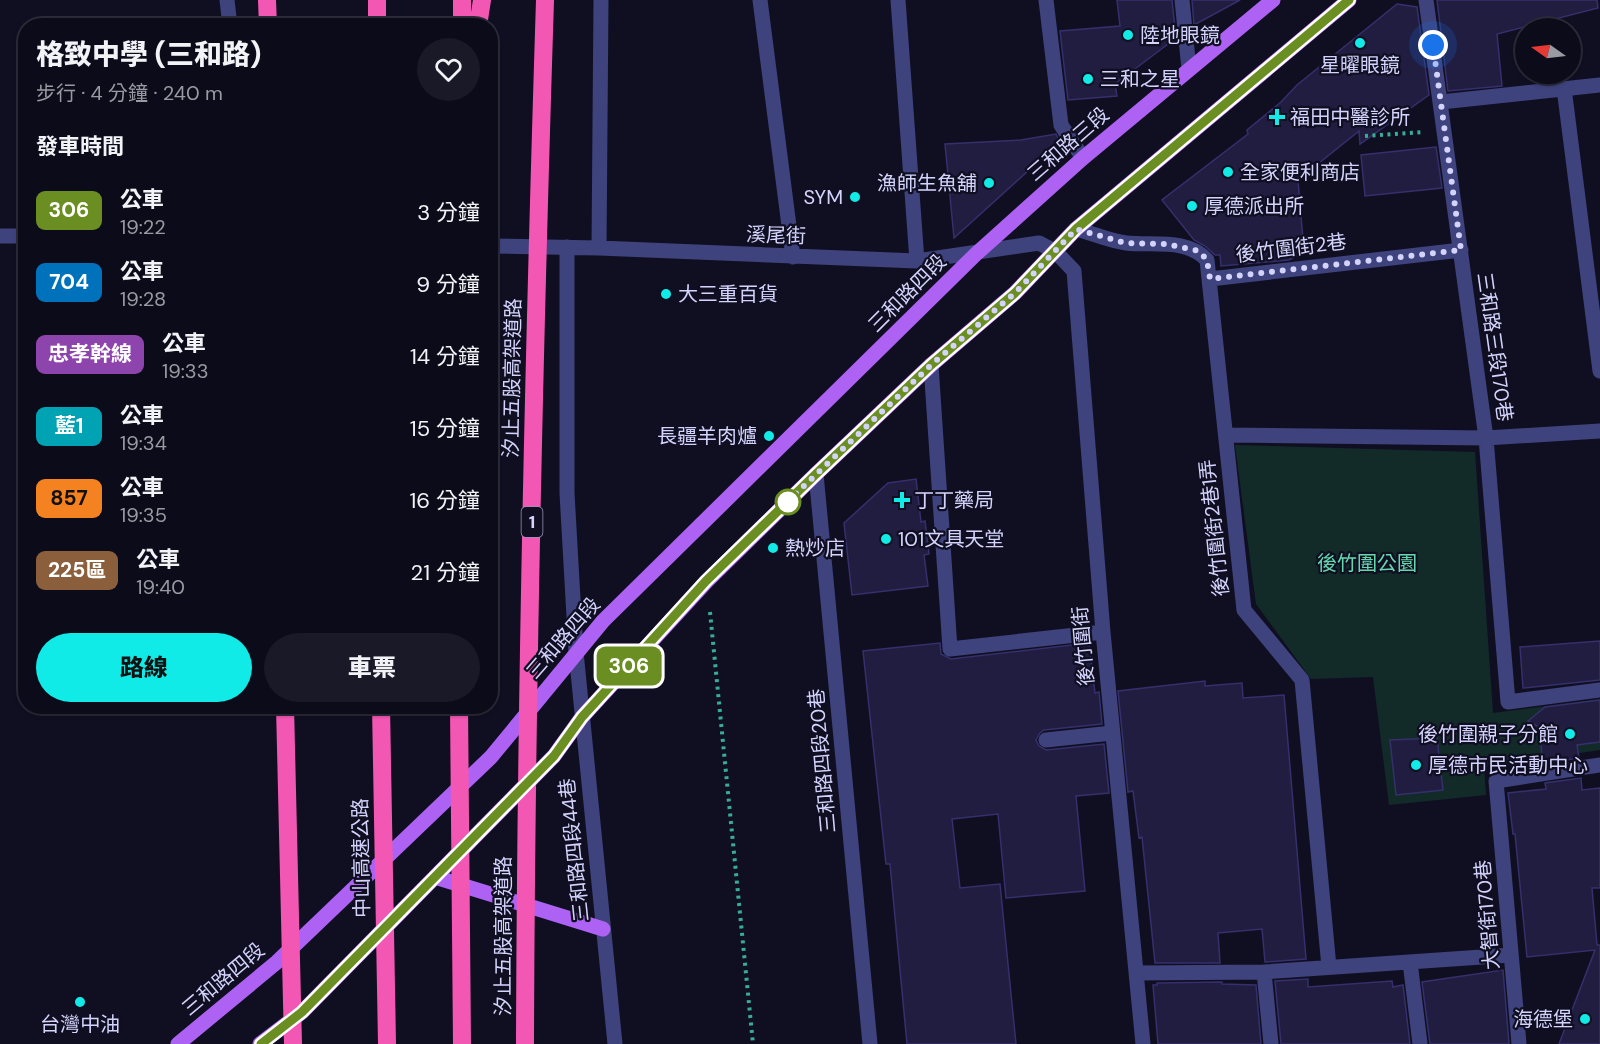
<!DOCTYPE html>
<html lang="zh-TW">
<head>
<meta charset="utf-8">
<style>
  body { margin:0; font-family:"DM Sans","Noto Sans TC",sans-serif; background:#1a1927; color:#f1f3f6; height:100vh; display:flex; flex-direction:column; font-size:22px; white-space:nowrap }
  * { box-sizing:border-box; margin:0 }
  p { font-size:20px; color:#9a9ba2 }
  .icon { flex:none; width:33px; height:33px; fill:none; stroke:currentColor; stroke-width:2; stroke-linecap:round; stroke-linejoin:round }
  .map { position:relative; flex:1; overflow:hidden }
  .panel { position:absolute; left:18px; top:18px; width:480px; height:696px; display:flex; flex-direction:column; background:#0c0b1a; border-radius:24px; box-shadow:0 2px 4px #0004,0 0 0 2px #2c2b39 }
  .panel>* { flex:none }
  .badge { padding:0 12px; border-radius:9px; font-size:21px; line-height:39px }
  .needle { width:39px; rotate:284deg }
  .controls { position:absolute; left:1515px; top:18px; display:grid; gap:12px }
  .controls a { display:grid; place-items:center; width:66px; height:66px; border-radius:50%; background:#0c0b1a; box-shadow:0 2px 4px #0004,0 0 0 2px #2c2b39; font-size:30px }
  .you { position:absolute; width:30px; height:30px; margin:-15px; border:4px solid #fff; border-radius:50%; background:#1a73e8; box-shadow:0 0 0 9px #1a73e833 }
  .map>.badge { position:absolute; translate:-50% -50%; box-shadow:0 0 0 3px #fff }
  h2 { padding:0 18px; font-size:22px; line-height:54px }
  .round { display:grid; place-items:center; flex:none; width:63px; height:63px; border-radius:32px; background:#1a1927 }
  .overview { display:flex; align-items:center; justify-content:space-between; height:102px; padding:0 18px }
  h1 { font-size:28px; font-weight:800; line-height:45px }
  .button { display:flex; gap:12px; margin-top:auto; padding:12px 18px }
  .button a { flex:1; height:69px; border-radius:36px; background:#10ebe7; color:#111; font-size:24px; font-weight:800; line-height:69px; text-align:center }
  .button a+a { background:#1a1927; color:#f1f3f6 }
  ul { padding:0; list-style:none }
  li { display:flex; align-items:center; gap:18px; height:72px; padding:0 18px }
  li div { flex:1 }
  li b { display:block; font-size:22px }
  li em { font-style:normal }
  li .badge { min-width:66px; font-weight:700; text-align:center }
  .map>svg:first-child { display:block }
</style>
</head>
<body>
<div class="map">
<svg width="1600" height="1044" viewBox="0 0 1600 1044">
  <rect width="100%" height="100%" fill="#100f22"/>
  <path fill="#132b28" d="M1235,445l240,7 18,261 107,-14v51l-116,17 2,28 -97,10 -16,-128 -62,2 -55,-75z"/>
  <path fill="#201d41" stroke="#35306c" stroke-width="1.5" d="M1117,0h55l4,38 -61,46 2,12 -49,4 -8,-69 60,-5z
    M1192,0h48l-46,25z
    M1437,0h160l1,8 -101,26 5,52 -54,5z
    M1397,4l20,3 12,88 -69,49 -1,-13 -61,49 6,72 -15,8 -68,6 -1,-11h-5l-10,-9 -11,-6 -32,-40 86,-66 -1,-4 34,-28 16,-17z
    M1056,134l4,8 -106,96 -9,-94 76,-4z
    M1436,147l6,41 -77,8 -4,-41z
    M916,479l5,43 4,-1 4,33 -5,1 4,31 -76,9 -8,-72 44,-40z
    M1600,641v39l-77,8 -3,-41z
    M940,643l1,11 10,5 138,-16 6,50 4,-1 3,32 -58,6 -4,3 -4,7 3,6 7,4 58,-6 5,49 -33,3 9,95 -79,7 -8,-84 -46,5 8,69 40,-4 16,160h-109l-17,-180h-4l-23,-213z
    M1205,681v5l37,-3 1,15 41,-3 22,264 -41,3 -3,-33 -44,4 2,30h-65l-13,-126 -3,1 -6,-47 -5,1 -10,-101z
    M1600,700v42l-23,3 2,13 -36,6 -4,-37 -11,-6 17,-14z
    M1437,738l6,52 -47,5 -6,-55z
    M1581,778l1,12 18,-2v100h-8l5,57h3v99h-41l36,-94 -68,7 -12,-123h-2l-5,-41 38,-4 -1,-6z
    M1503,970l6,74h-79l-8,-62z
    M1308,979v8l84,-6 1,6 10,-2 7,59h-129l-6,-63z
    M1222,982v2l34,1 5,59h-103l-5,-59h4v-2z"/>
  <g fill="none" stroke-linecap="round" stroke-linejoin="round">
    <path stroke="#37ac97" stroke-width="4" stroke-dasharray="3 4.5" stroke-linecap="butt" d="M1365,136l58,-4
      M710,612l43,432"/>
    <path stroke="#3e437d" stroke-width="15" d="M227,0l3,26
      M760,0l33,257
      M898,0l19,261
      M1046,0l15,125 22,33
      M1182,0l7,69
      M1426,0l60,438 22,264 92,-12
      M1564,88l36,283
      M1441,102l159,-17
      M1076,229c16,4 33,12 50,14 27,3 61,-5 81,17l37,350 58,70 27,287
      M0,236h26
      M490,246l109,2 318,13 122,-18 17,9 18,19 29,361 40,412
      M567,247v246l9,159 39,392
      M599,248l2,-248
      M1210,279l251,-29
      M931,365l19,284 153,-17
      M1226,435l260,3 114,-7
      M816,474l54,570
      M1046,740l66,-7
      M1410,962l10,82
      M1264,972l7,72
      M1136,973l128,-1 247,-17
      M1519,1044l-23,-263 104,-16"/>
    <path stroke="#ad62f4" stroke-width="15" d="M435,877l168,52
      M178,1044l99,-82 214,-205 112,-136 373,-367 107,-96 190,-158
      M260,1044l42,-32 252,-256 28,-39 125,-136 109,-107 115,-109 84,-72 61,-64 273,-229"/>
    <path stroke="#f357b4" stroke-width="18" d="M267,0l1,26
      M377,26v-26
      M462,26v-26
      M478,26l4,-26
      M285,706l8,338
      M381,706l6,338
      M459,706l3,338
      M525,1044c1,-348 9,-696 20,-1044"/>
  </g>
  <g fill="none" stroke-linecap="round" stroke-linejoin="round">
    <g stroke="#fff" stroke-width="14">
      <path id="line" d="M261,1044l41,-32 252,-256 28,-39 124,-136 110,-107 115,-109 84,-72 61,-64 273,-229"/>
    </g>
    <use href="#line" stroke="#6b8e23" stroke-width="9"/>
    <path stroke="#d3d3fc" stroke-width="6" stroke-dasharray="0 10.8" d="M788,502l-4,3 147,-140 84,-72 61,-64 49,14 41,1 33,7 8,9 3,19 251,-29 -28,-205"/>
  </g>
  <g fill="#10ebe7" stroke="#100f22" stroke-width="2">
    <circle cx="1128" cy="35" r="6"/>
    <circle cx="1360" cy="43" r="6"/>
    <circle cx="1088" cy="79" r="6"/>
    <path d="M1274 108h6v6h6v6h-6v6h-6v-6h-6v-6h6z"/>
    <circle cx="1228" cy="172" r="6"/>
    <circle cx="989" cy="183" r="6"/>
    <circle cx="855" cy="197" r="6"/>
    <circle cx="1192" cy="206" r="6"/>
    <circle cx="666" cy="294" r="6"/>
    <circle cx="769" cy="436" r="6"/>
    <path d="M899 491h6v6h6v6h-6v6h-6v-6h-6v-6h6z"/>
    <circle cx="886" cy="539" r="6"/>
    <circle cx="773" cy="548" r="6"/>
    <circle cx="1570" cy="734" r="6"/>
    <circle cx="1416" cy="765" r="6"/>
    <circle cx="80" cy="1002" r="6"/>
    <circle cx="1585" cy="1019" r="6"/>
  </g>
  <circle fill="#fff" stroke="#6b8e23" stroke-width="3" cx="788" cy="502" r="12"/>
  <g text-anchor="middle" stroke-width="4.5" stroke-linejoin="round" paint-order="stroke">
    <rect fill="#100f22" stroke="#9898bb" stroke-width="1.5" x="521.5" y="507" width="21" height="30" rx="4.5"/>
    <g font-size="18" font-weight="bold" fill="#d3d3fc">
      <text x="532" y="528">1</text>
    </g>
    <g font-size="20" fill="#d3d3fc" stroke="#100f22" text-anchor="start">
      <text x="1140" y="42">陸地眼鏡</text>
      <text x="1360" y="72" text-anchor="middle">星曜眼鏡</text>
      <text x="1100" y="86">三和之星</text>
      <text x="1290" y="124">福田中醫診所</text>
      <text x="1240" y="179">全家便利商店</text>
      <text x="977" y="190" text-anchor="end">漁師生魚舖</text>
      <text x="843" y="204" text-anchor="end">SYM</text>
      <text x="1204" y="213">厚德派出所</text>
      <text x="678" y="301">大三重百貨</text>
      <text x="757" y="443" text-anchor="end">長疆羊肉爐</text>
      <text x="914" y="507">丁丁藥局</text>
      <text x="898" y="546">101文具天堂</text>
      <text x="785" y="555">熱炒店</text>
      <text x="1558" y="741" text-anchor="end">後竹圍親子分館</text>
      <text x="1428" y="772">厚德市民活動中心</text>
      <text x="1573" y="1026" text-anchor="end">海德堡</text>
      <text x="80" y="1031" text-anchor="middle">台灣中油</text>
    </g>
    <g font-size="20" fill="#d3d3fc" stroke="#100f22">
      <text transform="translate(1068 144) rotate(-41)" y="7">三和路三段</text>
      <text transform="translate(776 235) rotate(2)" y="7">溪尾街</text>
      <text transform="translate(1291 248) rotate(-7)" y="7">後竹圍街2巷</text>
      <text transform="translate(907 293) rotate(-45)" y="7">三和路四段</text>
      <text transform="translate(1495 347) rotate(82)" y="7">三和路三段170巷</text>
      <text transform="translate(512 378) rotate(-89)" y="7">汐止五股高架道路</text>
      <text transform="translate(1214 528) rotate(-96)" y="7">後竹圍街2巷1弄</text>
      <text transform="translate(563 638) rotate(-49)" y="7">三和路四段</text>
      <text transform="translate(1083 646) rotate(-95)" y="7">後竹圍街</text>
      <text transform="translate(822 761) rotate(-95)" y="7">三和路四段20巷</text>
      <text transform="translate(574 850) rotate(-96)" y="7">三和路四段44巷</text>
      <text transform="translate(361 858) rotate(-91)" y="7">中山高速公路</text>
      <text transform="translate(1487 915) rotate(-95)" y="7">大智街170巷</text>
      <text transform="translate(503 936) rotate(-90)" y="7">汐止五股高架道路</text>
      <text transform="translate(223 979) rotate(-40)" y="7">三和路四段</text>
    </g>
    <g font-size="20" fill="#64d7ad" stroke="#100f22">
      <text x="1367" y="570">後竹圍公園</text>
    </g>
  </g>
</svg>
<div class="controls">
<a><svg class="needle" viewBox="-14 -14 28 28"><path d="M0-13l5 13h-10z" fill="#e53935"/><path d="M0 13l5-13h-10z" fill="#9a9ba2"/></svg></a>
</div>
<div class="you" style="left:1433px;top:45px"></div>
<b class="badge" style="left:629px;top:666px;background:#6b8e23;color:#fff">306</b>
<section class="panel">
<div class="overview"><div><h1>格致中學 (三和路)</h1><p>步行 · 4 分鐘 · 240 m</p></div><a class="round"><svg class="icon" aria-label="heart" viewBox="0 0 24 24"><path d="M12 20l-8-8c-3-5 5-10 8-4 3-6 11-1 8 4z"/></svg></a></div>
<h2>發車時間</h2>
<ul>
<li><span class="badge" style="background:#6b8e23;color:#fff">306</span><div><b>公車</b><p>19:22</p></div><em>3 分鐘</em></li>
<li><span class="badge" style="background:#0072bc;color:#fff">704</span><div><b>公車</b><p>19:28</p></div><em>9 分鐘</em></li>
<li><span class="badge" style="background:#8e44ad;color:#fff">忠孝幹線</span><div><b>公車</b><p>19:33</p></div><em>14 分鐘</em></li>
<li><span class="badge" style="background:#00a3b4;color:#fff">藍1</span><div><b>公車</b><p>19:34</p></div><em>15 分鐘</em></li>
<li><span class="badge" style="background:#f58220;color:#111">857</span><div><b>公車</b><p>19:35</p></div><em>16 分鐘</em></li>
<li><span class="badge" style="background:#8b5e3c;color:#fff">225區</span><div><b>公車</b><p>19:40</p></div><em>21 分鐘</em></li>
</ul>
<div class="button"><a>路線</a><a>車票</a></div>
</section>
</div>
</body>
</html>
